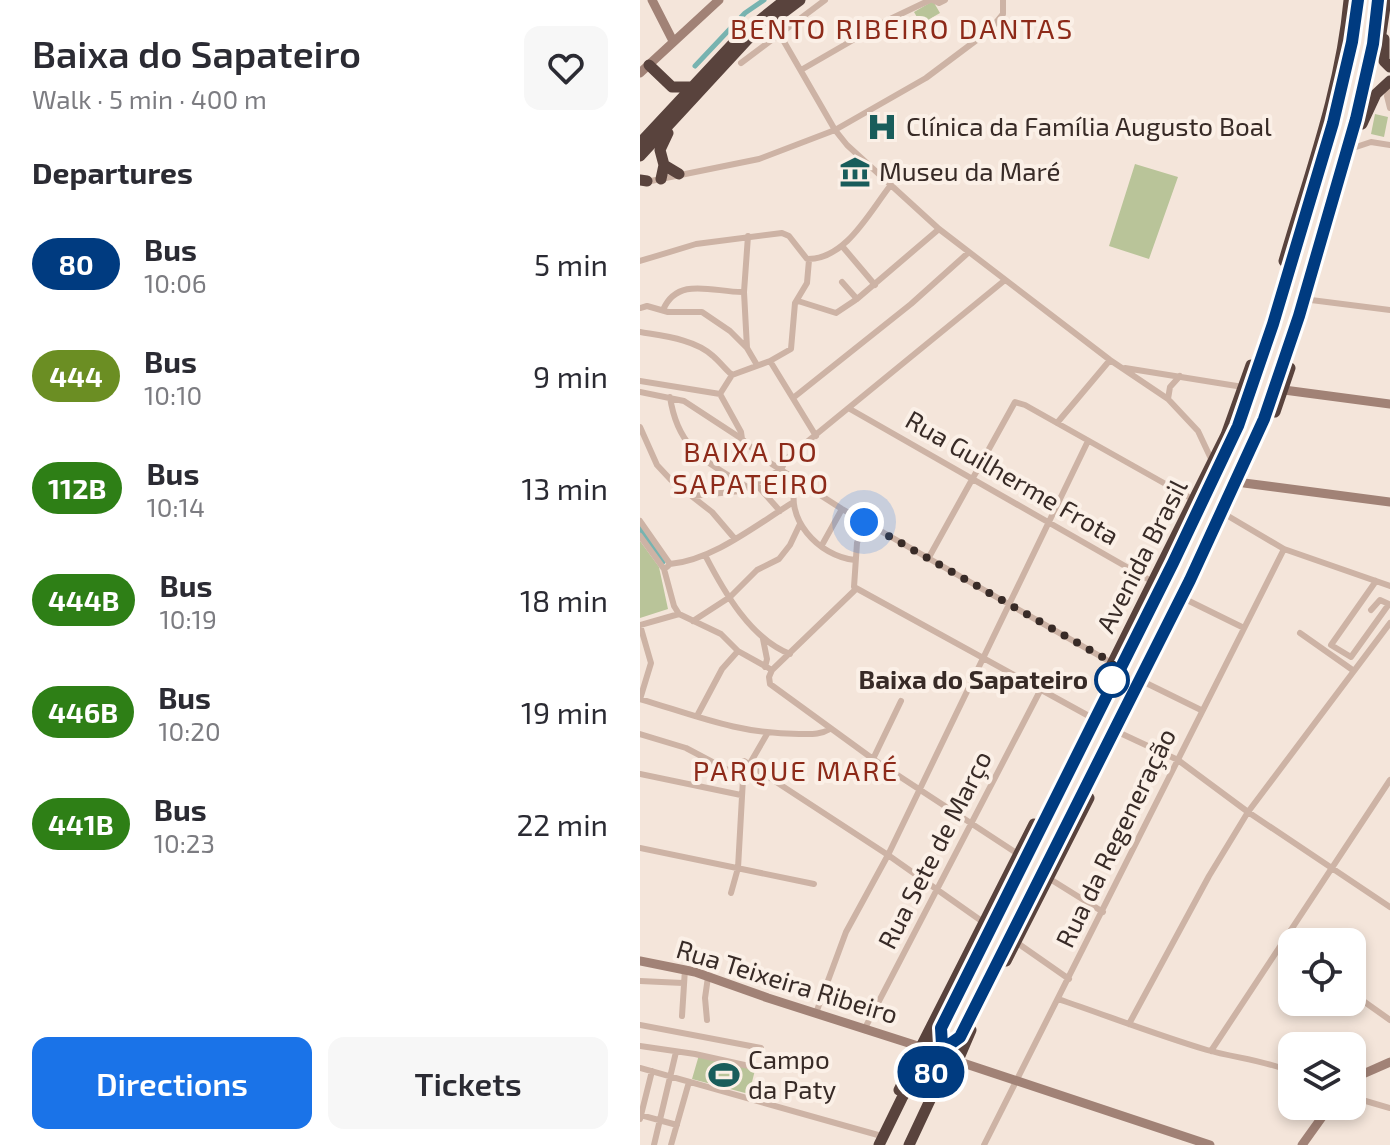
<!DOCTYPE html>
<html lang="en">
<head>
<meta charset="utf-8">
<style>
  body { margin:0; font-family:"Exo 2",sans-serif; background:#f7f7f7; color:#2b2b33; height:100vh; display:flex; flex-direction:column; font-size:30px; white-space:nowrap }
  * { box-sizing:border-box; margin:0 }
  p { font-size:26px; color:#7c7c81 }
  .icon { flex:none; width:44px; height:44px; fill:none; stroke:currentColor; stroke-width:2; stroke-linecap:round; stroke-linejoin:round }
  .map { position:relative; flex:1; overflow:hidden }
  .details { display:flex; flex-direction:column; background:#fff; width:640px }
  .details>* { flex:none }
  .badge { padding:0 16px; border-radius:26px; font-size:28px; line-height:52px }
  .tools { position:absolute; left:638px; top:928px; display:grid; gap:16px }
  .tools a { display:grid; place-items:center; width:88px; height:88px; border-radius:16px; background:#fff; box-shadow:0 4px 12px #0003; font-size:40px }
  .you { position:absolute; width:40px; height:40px; margin:-20px; border:6px solid #fff; border-radius:50%; background:#1a73e8; box-shadow:0 0 0 12px #1a73e833 }
  .map>.badge { position:absolute; translate:-50% -50%; box-shadow:0 0 0 4px #fff }
  h2 { padding:0 32px; font-size:30px; line-height:72px }
  .round { display:grid; place-items:center; flex:none; width:84px; height:84px; border-radius:16px; background:#f7f7f7 }
  .summary { display:flex; align-items:center; justify-content:space-between; height:136px; padding:0 32px }
  h1 { font-size:38px; font-weight:600; line-height:60px }
  .action { display:flex; gap:16px; margin-top:auto; padding:16px 32px }
  .action a { flex:1; height:92px; border-radius:16px; background:#1a73e8; color:#fff; font-size:32px; font-weight:600; line-height:92px; text-align:center }
  .action a+a { background:#f7f7f7; color:#2b2b33 }
  ul { padding:0; list-style:none }
  li { display:flex; align-items:center; gap:24px; height:112px; padding:0 32px }
  li div { flex:1 }
  li b { display:block; font-size:30px }
  li em { font-style:normal }
  li .badge { min-width:88px; font-weight:700; text-align:center }
  main { display:flex; flex:1; min-height:0 }
  .map>svg:first-child { display:block }
</style>
</head>
<body>
<main>
<section class="details">
<div class="summary"><div><h1>Baixa do Sapateiro</h1><p>Walk · 5 min · 400 m</p></div><a class="round"><svg class="icon" aria-label="heart" viewBox="0 0 24 24"><path d="M12 20l-8-8c-3-5 5-10 8-4 3-6 11-1 8 4z"/></svg></a></div>
<h2>Departures</h2>
<ul>
<li><span class="badge" style="background:#003b80;color:#fff">80</span><div><b>Bus</b><p>10:06</p></div><em>5 min</em></li>
<li><span class="badge" style="background:#6b8e23;color:#fff">444</span><div><b>Bus</b><p>10:10</p></div><em>9 min</em></li>
<li><span class="badge" style="background:#2e7f16;color:#fff">112B</span><div><b>Bus</b><p>10:14</p></div><em>13 min</em></li>
<li><span class="badge" style="background:#2e7f16;color:#fff">444B</span><div><b>Bus</b><p>10:19</p></div><em>18 min</em></li>
<li><span class="badge" style="background:#2e7f16;color:#fff">446B</span><div><b>Bus</b><p>10:20</p></div><em>19 min</em></li>
<li><span class="badge" style="background:#2e7f16;color:#fff">441B</span><div><b>Bus</b><p>10:23</p></div><em>22 min</em></li>
</ul>
<div class="action"><a>Directions</a><a>Tickets</a></div>
</section>
<div class="map">
<svg width="750" height="1145" viewBox="0 0 750 1145">
  <rect width="100%" height="100%" fill="#f4e5da"/>
  <path fill="#b9c499" d="M293,1l7,12 -19,11 -7,-12z
    M735,114l13,3 -4,20 -13,-3z
    M495,164l43,13 -29,82 -40,-13z
    M0,541l19,26 9,42 -28,9z
    M59,1055l56,15 -6,24 -57,-15z"/>
  <g fill="none" stroke-linecap="round" stroke-linejoin="round">
    <path stroke="#77b3b0" stroke-width="5" d="M55,66l50,-53 19,-13
      M0,528l23,34"/>
    <path stroke="#cdb3a5" stroke-width="6" d="M293,0l6,3 6,-3
      M139,33l56,97 12,15 92,84 171,131 58,39 30,32 15,32
      M101,63l84,-63
      M161,70l85,-49 44,-21
      M750,84l-3,12 3,12
      M716,147l15,-5 19,3
      M6,182l113,-23 76,-29 91,-52 64,-48 13,-16v-14
      M108,236l-4,56 3,56 10,17
      M202,246l33,39
      M0,261l56,-17 86,-11 7,3 18,23c38,1 62,-46 83,-73
      M202,282l15,17
      M671,300l79,10
      M158,301l38,12 21,-14 82,-70
      M0,308l7,-2 21,6h34l28,19 17,17
      M23,310c15,-35 52,-17 81,-18
      M0,332c23,4 55,7 73,24 7,6 12,13 19,19
      M130,361l21,-12 4,-46 12,-20 2,-23
      M485,368l118,19
      M0,381l80,13
      M0,392l44,9 58,38 22,20 78,50 270,154
      M80,394l12,-19 38,-14 46,75
      M80,394l21,38 1,7
      M30,397c8,53 36,64 77,90
      M153,398l118,-94 58,-52
      M528,399l2,-12 10,-11
      M210,409l303,173
      M417,423l53,-63
      M0,427l17,38 14,15 41,32 23,27
      M157,481c-15,36 22,76 58,79
      M115,483l25,28
      M52,496l48,-5 41,-21 5,-11 219,-179
      M588,516l56,33 106,37
      M0,521l30,43 -3,3
      M224,522l-7,21 -3,44 233,128
      M0,536l24,33 10,37 5,8
      M182,545l20,-36
      M65,555c19,37 46,84 85,99
      M288,559l87,-157 10,3 169,95
      M30,564c43,-4 86,-39 122,-61
      M216,589l-84,81 -3,7 1,7 103,75 145,95
      M547,600l57,28
      M731,610l9,-10 9,4 -38,53 -20,-12 45,-64
      M39,614l42,20 17,17 34,19
      M53,621l37,-24 27,-27 22,-11 11,-14 10,-21
      M0,625l39,-11
      M660,633l54,38
      M123,639l4,20 -2,8
      M506,683l55,27
      M0,699c57,17 99,35 159,35 12,0 21,1 31,-5
      M0,699l11,-36 -11,-38
      M57,716l25,-47 16,-18
      M480,733l58,27 70,52 142,95
      M0,734l46,14 55,29
      M233,759l28,-58
      M109,765l18,-31
      M0,774l101,21
      M0,848l174,36
      M410,879l53,33
      M91,893l7,-25 6,-107 144,94 95,67
      M376,942l53,37
      M0,981l43,2
      M712,993l38,27
      M418,999c50,17 99,36 149,51 28,8 58,10 85,22
      M176,1013l30,-81 42,-77 200,-414
      M42,1016l3,-47
      M67,1020l-2,-22 3,-21
      M489,1024l80,-148 39,-64 142,-189
      M0,1025l121,23
      M224,1030l177,-341
      M0,1046l55,8 63,14
      M571,1051l179,-271
      M0,1068l238,67
      M712,1097l38,11
      M0,1115l37,10
      M0,1119l12,-48
      M14,1145l22,-93
      M31,1145l18,-63
      M344,1145l300,-596"/>
    <path stroke="#a18276" stroke-width="9" d="M12,0l21,41
      M0,73l79,-73
      M644,390l106,14
      M604,483l146,19
      M0,961l55,11 73,26 153,49
      M317,1061l253,84
      M712,1082l11,-8 27,-12
      M662,1145l28,-39"/>
    <path stroke="#59433d" stroke-width="11" d="M744,39v22l6,6
      M739,47l7,-47
      M9,65l23,22h19
      M722,124l14,-30 14,-13
      M0,143l100,-107 45,-36
      M0,156l108,-117 52,-39
      M24,165l15,9
      M21,179l3,-14 -4,-15 8,-17
      M0,180l7,1
      M644,261c25,-86 57,-171 65,-261
      M635,412l15,-44
      M470,668l116,-233 25,-70
      M366,961l83,-163
      M306,1088l25,-58
      M259,1090l135,-266
      M239,1145l23,-47 25,-41 311,-631 35,-102 66,-220 13,-62 6,-42
      M269,1145l46,-98 235,-467 74,-161 35,-103 57,-197 17,-75 5,-44"/>
  </g>
  <g fill="none" stroke-linecap="round" stroke-linejoin="round">
    <g stroke="#fff" stroke-width="18">
      <path id="line" d="M718,0l-6,42 -19,81 -60,201 -35,102 -65,137 -232,465 1,17 -13,31 17,-29 14,-10 230,-457 74,-161 35,-103 57,-197 17,-75 5,-44"/>
    </g>
    <use href="#line" stroke="#003b80" stroke-width="12"/>
    <path stroke="#382b27" stroke-width="8" stroke-dasharray="0 14.4" d="M224,522l249,141 -1,17"/>
  </g>
  <defs>
    <g id="hospital-bare" transform="scale(2.4)"><path d="M-5-5h3v3.5h4V-5h3V5h-3V1.5h-4V5h-3Z" fill="#195d5b" stroke="#fbf0e7" stroke-width="2.5" paint-order="stroke"/></g>
    <g id="museum-bare" transform="scale(2.4)"><path d="M0-6L6-3V-2H-6V-3ZM-5-1h2V3h-2ZM-1-1h2V3h-2ZM3-1h2V3H3ZM-6 4H6V6H-6Z" fill="#195d5b" stroke="#fbf0e7" stroke-width="2.5" paint-order="stroke"/></g>
    <g id="stadium-bare" transform="scale(2.4)"><path d="M0-5a6.5 5 0 1 0 0 10a6.5 5 0 1 0 0-10ZM-3.5-1.8h7v3.6h-7Z" fill="#195d5b" stroke="#fbf0e7" stroke-width="2.5" paint-order="stroke"/></g>
  </defs>
  <g fill-rule="evenodd">
    <use href="#hospital-bare" x="242" y="127"/>
    <use href="#museum-bare" x="215" y="172"/>
    <use href="#stadium-bare" x="84" y="1075"/>
  </g>
  <circle fill="#fff" stroke="#003b80" stroke-width="4" cx="472" cy="680" r="16"/>
  <g text-anchor="middle" stroke-width="8" stroke-linejoin="round" paint-order="stroke">
    <g font-size="26" fill="#382b27" stroke="#fbf0e7" text-anchor="start">
      <text x="266" y="136">Clínica da Família Augusto Boal</text>
      <text x="239" y="181">Museu da Maré</text>
      <text x="108" y="1069">Campo<tspan x="108" dy="30">da Paty</tspan></text>
    </g>
    <g font-size="26" fill="#382b27" stroke="#fbf0e7">
      <text transform="translate(372 478) rotate(30)" y="9">Rua Guilherme Frota</text>
      <text transform="translate(502 556) rotate(-63)" y="9">Avenida Brasil</text>
      <text transform="translate(476 838) rotate(-64)" y="9">Rua da Regeneração</text>
      <text transform="translate(295 850) rotate(-63)" y="9">Rua Sete de Março</text>
      <text transform="translate(147 982) rotate(17)" y="9">Rua Teixeira Ribeiro</text>
    </g>
    <g font-size="26" font-weight="bold" fill="#382b27" stroke="#fbf0e7" text-anchor="end">
      <text x="448" y="689">Baixa do Sapateiro</text>
    </g>
    <g font-size="28" letter-spacing="2" fill="#8d2a19" stroke="#fbf0e7">
      <text x="262" y="39">BENTO RIBEIRO DANTAS</text>
      <text x="111" y="462">BAIXA DO<tspan x="111" dy="32">SAPATEIRO</tspan></text>
      <text x="156" y="781">PARQUE MARÉ</text>
    </g>
  </g>
</svg>
<div class="tools">
<a><svg class="icon" aria-label="locate" viewBox="0 0 24 24"><circle cx="12" cy="12" r="6"/><path d="M12 2v4M12 18v4M2 12h4M18 12h4"/></svg></a>
<a><svg class="icon" aria-label="layers" viewBox="0 0 24 24"><path d="M12 4l9 5-9 5-9-5zM3 14l9 5 9-5"/></svg></a>
</div>
<div class="you" style="left:224px;top:522px"></div>
<b class="badge" style="left:291px;top:1072px;background:#003b80;color:#fff">80</b>
</div>
</main>
</body>
</html>
